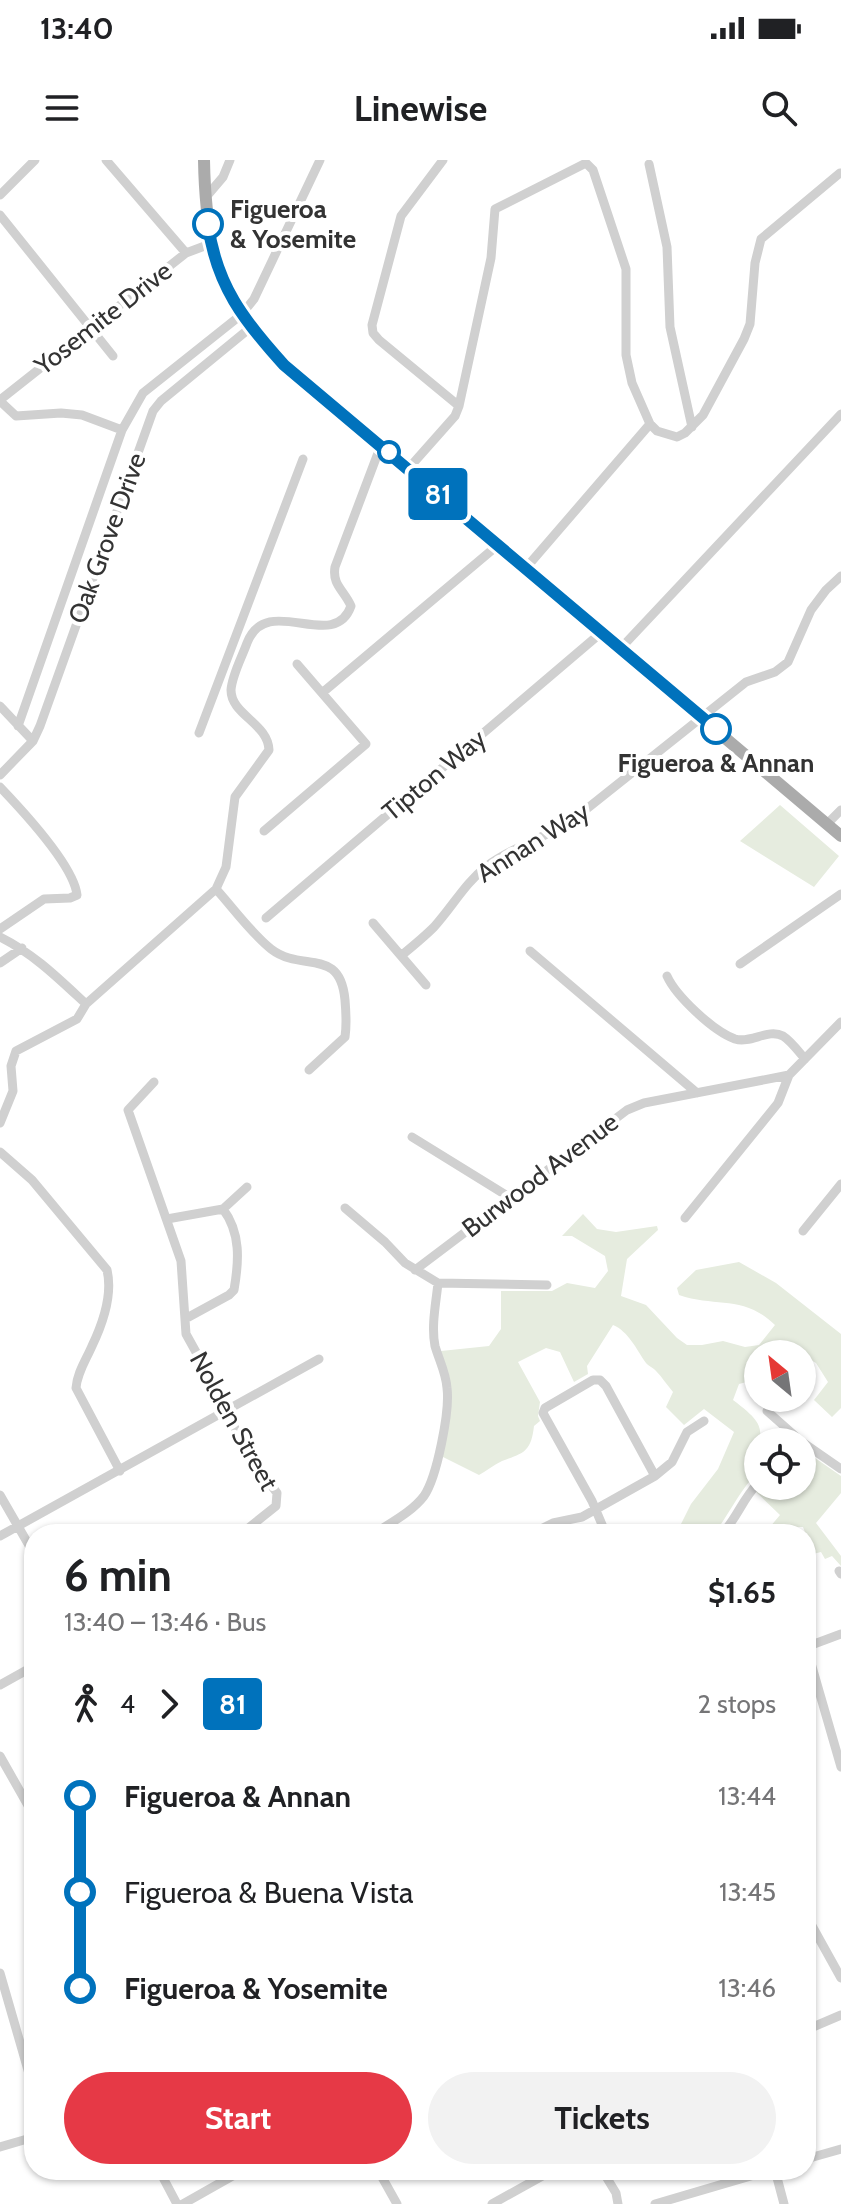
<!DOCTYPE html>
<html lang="en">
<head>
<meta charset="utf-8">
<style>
  body { margin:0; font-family:Cabin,sans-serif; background:#f2f2f2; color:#202124; height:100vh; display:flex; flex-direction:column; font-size:30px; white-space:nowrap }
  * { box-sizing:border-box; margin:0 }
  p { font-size:26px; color:#757577 }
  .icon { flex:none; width:44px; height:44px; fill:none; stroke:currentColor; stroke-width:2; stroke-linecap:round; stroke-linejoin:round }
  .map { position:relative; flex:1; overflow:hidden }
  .sheet { position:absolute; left:24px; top:1364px; width:792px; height:656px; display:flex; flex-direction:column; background:#fff; border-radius:32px; box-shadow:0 2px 6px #0004 }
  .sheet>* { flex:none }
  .badge { padding:0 16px; border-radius:6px; font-size:28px; line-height:52px }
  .needle { width:52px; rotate:331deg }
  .tools { position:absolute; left:744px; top:1180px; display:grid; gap:16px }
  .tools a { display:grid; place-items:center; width:72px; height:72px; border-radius:50%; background:#fff; box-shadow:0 2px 6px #0004; font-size:40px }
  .map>.badge { position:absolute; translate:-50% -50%; box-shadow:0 0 0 4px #fff }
  .legs { display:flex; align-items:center; gap:12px; height:88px; padding:0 40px; font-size:26px }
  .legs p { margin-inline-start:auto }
  .headline { display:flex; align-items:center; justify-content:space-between; height:136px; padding:0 40px }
  h1 { font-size:44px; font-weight:800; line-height:60px }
  .button { display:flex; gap:16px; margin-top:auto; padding:16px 40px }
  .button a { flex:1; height:92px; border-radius:48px; background:#e63946; color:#fff; font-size:32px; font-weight:800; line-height:92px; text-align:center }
  .button a+a { background:#f2f2f2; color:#202124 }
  ul { padding:0 40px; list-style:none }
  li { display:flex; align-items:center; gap:28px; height:96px; font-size:30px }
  li i { display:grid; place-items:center; width:12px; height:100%; margin:0 10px; background:currentColor }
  li i::after { content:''; width:20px; height:20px; margin:-10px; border:6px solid; border-radius:50%; background:#fff }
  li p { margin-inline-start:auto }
  li:first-child i { background:linear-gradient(#0000 50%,currentColor 0) }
  li:last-child i { background:linear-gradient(currentColor 50%,#0000 0) }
  .status { display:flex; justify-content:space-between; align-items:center; height:56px; padding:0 40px; background:#fff; direction:ltr }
  .status svg { height:22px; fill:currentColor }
  header { display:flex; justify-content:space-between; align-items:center; height:104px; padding:0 40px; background:#fff; font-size:36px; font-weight:800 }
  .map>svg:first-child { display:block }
</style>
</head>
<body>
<div class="status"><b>13:40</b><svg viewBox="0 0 49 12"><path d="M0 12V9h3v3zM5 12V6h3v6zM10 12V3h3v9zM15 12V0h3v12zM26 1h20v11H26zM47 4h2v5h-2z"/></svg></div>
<header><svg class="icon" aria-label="menu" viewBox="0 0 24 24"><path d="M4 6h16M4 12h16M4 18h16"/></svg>Linewise<svg class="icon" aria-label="search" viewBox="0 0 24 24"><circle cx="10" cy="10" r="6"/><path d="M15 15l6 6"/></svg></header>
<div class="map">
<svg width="841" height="2044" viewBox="0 0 841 2044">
  <rect width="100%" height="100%" fill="#fff"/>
  <path fill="#e6ecdf" d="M780,645l59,51 -25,31 -74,-46z
    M583,1054l14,15 19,3 41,-6 1,4 -31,29 -6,37 25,9 31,33 10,7h15l21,-4 22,6 14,-2 16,-20c-32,-31 -58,-17 -96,-30l-2,-7 19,-18 43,-8 37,21 65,51v74l-9,9 -18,-17 14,-18 -12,-19 -18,-11 -4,2h-36v25l-19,5 -6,16c39,29 25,29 25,72 -19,19 -28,41 -44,62h-38l15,-30 27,-35 16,-37 -30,-23 -20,16 -18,-18 7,-15c-6,-7 -11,-15 -17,-21 -2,-3 -8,-5 -10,-8 -9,-13 -18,-32 -33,-38l-26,41 1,8 -14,8 -14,-30 -14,-4 -28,14 22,40 -2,14 2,5 -6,5c-3,26 -10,27 -32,35 -8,4 -16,10 -23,14l-38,-19 9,-43 -9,-62 48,-5 12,-17v-38h51l15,-8 28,5 13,-17 -3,-15 -33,-20h-10z
    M802,1289l39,27v17l-25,30 25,33v10l-9,-10 -7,3 -4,-7 -8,2 -10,-27h-8l-7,7h-24l16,-19 -26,-25 4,-4h44z"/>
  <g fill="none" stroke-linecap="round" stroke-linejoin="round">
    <path stroke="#d0d0d0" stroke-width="9" d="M106,0l80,93
      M443,0l-42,56 -29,109 1,8 6,7 80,66
      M649,4l18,83 3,80 22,100
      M0,35l35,-35
      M206,37l17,-20 7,-17
      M0,55l113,141
      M0,240l186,-147 24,-9
      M0,241l16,15 45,-3 21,2 40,15
      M408,309l47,-53 4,-10 32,-148 4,-49 91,-46 7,7 33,99v86l6,28 18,41
      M525,409l125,-145 7,7 20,6 8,-4 18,-18 41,-76 6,-15 5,-61 6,-24 79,-66
      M621,488l220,-234
      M322,533l176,-148
      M0,546l33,35
      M18,566l104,-296 21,-37 98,-78 13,-16 66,-139
      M199,573l104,-274
      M0,615l33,-34 7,-15 113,-315 8,-10 89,-73
      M0,627c21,22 74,79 77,108l-7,3 -26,1 -44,30
      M827,664l14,-14
      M264,671l102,-87 -69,-80
      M216,729c18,20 35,44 55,60 31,24 69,-3 74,51 1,12 2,24 0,37l-36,33
      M266,758l336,-286
      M373,763l53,62
      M0,777c34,17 58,41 86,67
      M530,791l167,142
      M402,795c11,-9 22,-18 32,-28 19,-21 31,-44 53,-61 26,-20 59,-28 87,-47l172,-137 29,-10 13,-10 23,-52 15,-20 15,-14
      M0,803l22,-15
      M740,804l101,-70
      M667,816c9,20 46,55 68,63 16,5 33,-11 48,-3 8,5 16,16 22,23
      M154,922l-26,28 53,151 5,73 26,47 34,70 31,42 -1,13 -35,28
      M0,963l13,-32 -2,-25 5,-15 61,-32 9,-15 130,-115 10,-22 9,-70 34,-47c-1,-27 -38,-35 -38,-60 1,-15 11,-33 16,-47 20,-52 87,11 104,-37 -7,-16 -19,-21 -16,-39l46,-122
      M412,977l97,60
      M0,992l32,28 75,90c6,25 -4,53 -15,76 -6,14 -15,27 -16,42l44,83
      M345,1048l40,34 20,21 33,20 109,2
      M685,1058l93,-115 11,-28
      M167,1059l56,-10 24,-22
      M803,1071l38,-47
      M415,1110l212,-160 17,-7 145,-28 52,-53
      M185,1159l44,-24 5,-5c5,-29 7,-57 -11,-81
      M767,1251l35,31 39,27
      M0,1335l34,59
      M374,1374c16,-11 38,-22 50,-38 13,-19 26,-85 23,-108 -1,-15 -8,-28 -12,-42 -4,-20 1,-43 3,-63
      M531,1374l22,-11 29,-6 73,-41 17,-14 15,-30 17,-11
      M606,1374l-14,-33 -49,-88 2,-5 48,-28h7l6,6 49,90
      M722,1374c15,-16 20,-34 36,-51
      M0,1376l319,-177
      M839,1411l2,3
      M806,1486l35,121
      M806,1487l35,-13
      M0,1525l34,-19
      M0,1596l34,60
      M806,1755l35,63
      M0,1813l34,118
      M806,1870l35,-15
      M0,1987l34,-10
      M806,1999l35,-10
      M159,2010l18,34
      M378,2010l19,34
      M602,2010l14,23 2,11
      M775,2010l9,34
      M183,2044l60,-34
      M492,2044l61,-34
      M655,2044l116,-34"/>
    <path stroke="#ababab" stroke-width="12" d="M204,0c1,58 8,120 46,167 10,14 23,25 34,38l557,471"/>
  </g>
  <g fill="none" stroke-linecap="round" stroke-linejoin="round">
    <g stroke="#fff" stroke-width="18">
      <path id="line-1" d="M208,64c8,61 36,97 76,141l432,364"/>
    </g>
    <use href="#line-1" stroke="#0072bc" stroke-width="12"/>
  </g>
  <g fill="#fff" stroke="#0072bc" stroke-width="4">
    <circle cx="208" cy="64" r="14"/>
    <circle cx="389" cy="292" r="10"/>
    <circle cx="716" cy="569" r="14"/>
  </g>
  <g text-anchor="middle" stroke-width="8" stroke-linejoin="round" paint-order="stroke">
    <g font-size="26" font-weight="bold" fill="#333" stroke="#fff" text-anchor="start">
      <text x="230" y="58">Figueroa<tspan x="230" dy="30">&amp; Yosemite</tspan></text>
      <text x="716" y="612" text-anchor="middle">Figueroa &amp; Annan</text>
    </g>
    <g font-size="26" fill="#333" stroke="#fff">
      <text transform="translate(103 158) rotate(-38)" y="9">Yosemite Drive</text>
      <text transform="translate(107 378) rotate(-70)" y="9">Oak Grove Drive</text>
      <text transform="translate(434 615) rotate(-40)" y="9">Tipton Way</text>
      <text transform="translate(533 682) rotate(-32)" y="9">Annan Way</text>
      <text transform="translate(540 1015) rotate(-37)" y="9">Burwood Avenue</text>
      <text transform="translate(234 1261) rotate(61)" y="9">Nolden Street</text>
    </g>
  </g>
</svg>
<div class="tools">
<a><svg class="needle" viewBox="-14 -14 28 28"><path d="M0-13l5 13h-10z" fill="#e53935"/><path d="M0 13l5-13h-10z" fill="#757577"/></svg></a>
<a><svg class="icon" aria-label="locate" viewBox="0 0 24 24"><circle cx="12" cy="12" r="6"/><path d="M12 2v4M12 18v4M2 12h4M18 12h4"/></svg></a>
</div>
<b class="badge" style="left:438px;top:334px;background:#0072bc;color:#fff">81</b>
<section class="sheet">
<div class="headline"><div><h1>6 min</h1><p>13:40 – 13:46 · Bus</p></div><b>$1.65</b></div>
<div class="legs"><svg class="icon" aria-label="walk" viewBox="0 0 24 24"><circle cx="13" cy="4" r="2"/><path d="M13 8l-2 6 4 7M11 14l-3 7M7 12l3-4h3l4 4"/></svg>4<svg class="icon" aria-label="forward" viewBox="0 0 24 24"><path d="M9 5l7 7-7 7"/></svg><b class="badge" style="background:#0072bc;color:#fff">81</b><p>2 stops</p></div>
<ul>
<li><i style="color:#0072bc"></i><b>Figueroa &amp; Annan</b><p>13:44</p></li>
<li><i style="color:#0072bc"></i><span>Figueroa &amp; Buena Vista</span><p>13:45</p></li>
<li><i style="color:#0072bc"></i><b>Figueroa &amp; Yosemite</b><p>13:46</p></li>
</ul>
<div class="button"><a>Start</a><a>Tickets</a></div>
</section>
</div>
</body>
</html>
